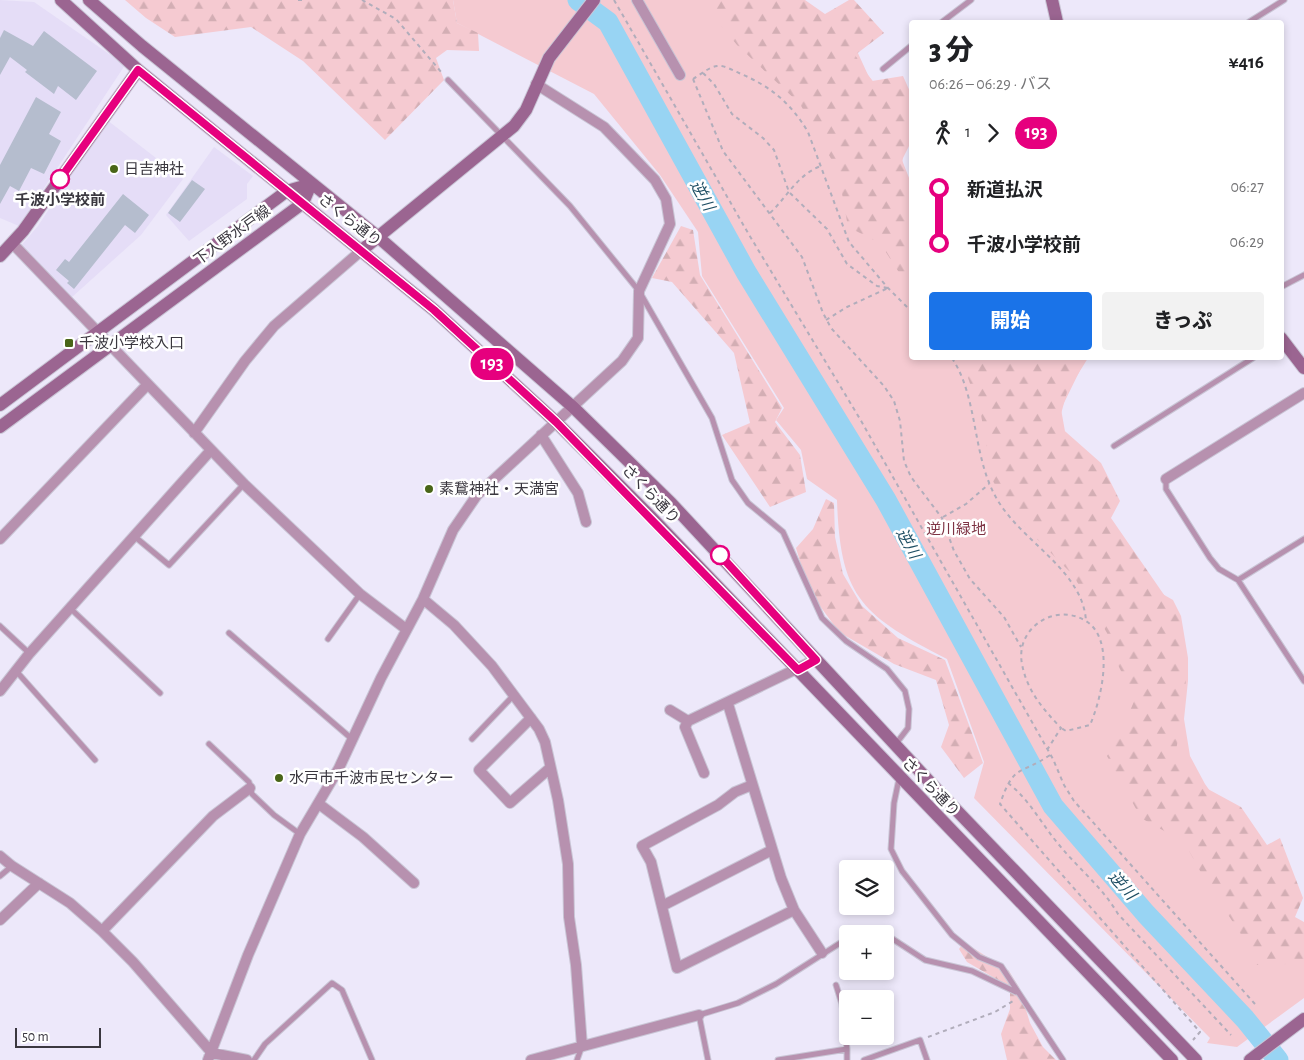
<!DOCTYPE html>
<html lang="ja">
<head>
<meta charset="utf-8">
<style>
  body { margin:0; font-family:"Alegreya Sans","Noto Sans JP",sans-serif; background:#f2f2f2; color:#202124; height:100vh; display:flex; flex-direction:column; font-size:19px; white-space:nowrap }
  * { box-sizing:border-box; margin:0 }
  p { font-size:16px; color:#757577 }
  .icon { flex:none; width:28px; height:28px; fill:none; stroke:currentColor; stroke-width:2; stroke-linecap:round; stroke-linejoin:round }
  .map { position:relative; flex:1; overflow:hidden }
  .drawer { position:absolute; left:909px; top:20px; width:375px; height:340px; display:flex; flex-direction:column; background:#fff; border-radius:5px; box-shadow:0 2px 8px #0003 }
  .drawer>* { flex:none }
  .badge { padding:0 10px; border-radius:16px; font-size:18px; line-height:32px }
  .tools { position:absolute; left:839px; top:860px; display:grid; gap:10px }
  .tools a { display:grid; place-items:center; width:55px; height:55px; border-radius:5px; background:#fff; box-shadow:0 2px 8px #0003; font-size:25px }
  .scale { position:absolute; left:15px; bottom:12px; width:86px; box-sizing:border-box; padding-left:5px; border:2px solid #3a373f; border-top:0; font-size:14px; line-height:18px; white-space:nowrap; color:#3a373f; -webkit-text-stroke:4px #fff; paint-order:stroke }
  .map>.badge { position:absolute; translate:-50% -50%; box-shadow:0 0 0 2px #fff }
  .legs { display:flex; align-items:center; gap:8px; height:55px; padding:0 20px; font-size:16px }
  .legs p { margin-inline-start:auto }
  .overview { display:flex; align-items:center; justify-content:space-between; height:85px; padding:0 20px }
  h1 { font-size:28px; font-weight:800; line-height:38px }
  .button { display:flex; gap:10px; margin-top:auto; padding:10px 20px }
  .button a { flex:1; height:58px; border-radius:5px; background:#1a73e8; color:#fff; font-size:20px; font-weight:800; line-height:58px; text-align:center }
  .button a+a { background:#f2f2f2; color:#202124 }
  ul { padding:0 20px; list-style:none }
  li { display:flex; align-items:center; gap:18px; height:55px; font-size:19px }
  li i { display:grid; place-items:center; width:8px; height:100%; margin:0 6px; background:currentColor }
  li i::after { content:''; width:12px; height:12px; margin:-6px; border:4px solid; border-radius:50%; background:#fff }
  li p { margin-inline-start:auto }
  li:first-child i { background:linear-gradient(#0000 50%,currentColor 0) }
  li:last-child i { background:linear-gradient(currentColor 50%,#0000 0) }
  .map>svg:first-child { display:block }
</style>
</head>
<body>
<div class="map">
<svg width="1304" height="1060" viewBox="0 0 1304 1060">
  <defs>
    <pattern id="forest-firs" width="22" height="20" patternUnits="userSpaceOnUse" patternTransform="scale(1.25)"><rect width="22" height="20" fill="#f5cad1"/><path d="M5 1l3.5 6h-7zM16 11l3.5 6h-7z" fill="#d3aeb4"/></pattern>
  </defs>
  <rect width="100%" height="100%" fill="#ede8fa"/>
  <path fill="#e5ddf7" d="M0,0l34,2 91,63 -106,161 -19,-8z
    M107,120l76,59 -42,56 -69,62 -52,-50 18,-21z
    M214,147l39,29 -6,8v15l-58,42 -23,-26z"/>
  <path fill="#f5cad1" d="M453,0h332l72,51 11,24 8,10 30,47 -5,40 10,23v163h175l-25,51 5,28 72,143 35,20 8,16 7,42v23l-4,38 6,37 15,28 86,120 -1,12 14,22v60l-67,49 -30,-4 3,-5 -236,-240 10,-36 -37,-103c-85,-44 -107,-61 -110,-159l-30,-21 -6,-29 -25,-30 8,-12 -82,-132 -4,-44 -38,-57 -66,-81 -137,-71z"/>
  <path fill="url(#forest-firs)" d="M125,0h328l4,23 21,10 1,18 -32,-1 -11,8 8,22 -59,60 -82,-79 -52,-34 -76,10 -29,-19z
    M698,0h107l20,14 24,-14h5l30,33 -29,22 17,26 31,-5 8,18v48l-9,18 9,23v108l-31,-48 -32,-16 -10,-56 -38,-67 -63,-59 -35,-43z
    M681,226l12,4 7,45 82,133 -7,14 25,33 6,37 -36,15 -48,-72 28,-12 -16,-70 -62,-71 -20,-4z
    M961,358h127l-21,34 -9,33 43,38 19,38 -9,17 69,100 6,62 -4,39 -6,31 3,16 16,16 46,25 26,38 13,-7 23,60 -8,19 9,5v58l-16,-16 -32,1 -12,-26 -40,-61 -20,-36 -43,-24 -34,-62 12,-19 16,-38 -19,-38 -9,-28 -34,-58 -51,-51 -19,-24 -10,-19 -12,-66z
    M826,499l8,4 1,34 8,37 19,32 36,32 47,22 38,103 -19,15 -23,-31 8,-22 -13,-45 -42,-16 -55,-32 -30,-41 -13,-43 17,-19z
    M964,942l45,29 10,16 11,36 13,24 13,13h-49l-6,-26 9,-25v-22l-43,-25 -8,-13z"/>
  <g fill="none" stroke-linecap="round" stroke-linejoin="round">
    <path stroke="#98d4f3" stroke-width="21" d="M578,0l30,22 138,250 140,228 167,306 93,108 99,105 33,41"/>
  </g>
  <path fill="#b5bdce" d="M4,30l29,16 11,-15 53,40 -21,29 -18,-14 -4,8 -29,-22 2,-2 -17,-13 -10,18v-37z
    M36,97l25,15 -12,22 12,7 -17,33 -13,-6 -12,23 -9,-5 -10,18v-39z
    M192,180l13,9 -25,33 -12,-9z
    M123,194l26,21 -14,18 -10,-8 -51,64 -7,-6 2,-2 -13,-11 9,-11 4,3z"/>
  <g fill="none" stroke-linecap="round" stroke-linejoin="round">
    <g stroke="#c9c5d5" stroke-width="7">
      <path id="lane" d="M942,22l29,-22
        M1249,22l35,-22
        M883,69l28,-23
        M448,80l122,126 69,85 73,127 20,62 16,23 35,29 39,86 24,23 41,28 18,22 4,18 -1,19 -13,17
        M1281,287l23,-12
        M1114,446l139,-88
        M1166,479v10l44,69 9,11 19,11 66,101
        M134,536l35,29 75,-81
        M1238,580l66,-41
        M71,609l89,84
        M0,626l29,27
        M229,633l123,106
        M328,639l32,-45
        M17,672l78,88
        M472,739l42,-44
        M209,744l40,38 3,12 22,21 26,19
        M899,779l-5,24 -3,46 11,22 50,64 27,22 22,9 62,94
        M0,876l12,-10
        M855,934c12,-6 19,-7 30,0
        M885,934l40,26 47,11 44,21
        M254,1060l11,-16 67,-61 10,7 30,70
        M577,1060l5,-14
        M708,1060l-9,-45 39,-12 38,-19 72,-46
        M778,1060l69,-11 -5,-45 -6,-19
        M847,1060v-11
        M864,1060l56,-20 7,20"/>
    </g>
    <g stroke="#c9c5d5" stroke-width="12">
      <path id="street" d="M637,0l43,75
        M13,244l231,240 116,110 46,35
        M194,433l51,-72 29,-35 88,-76
        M541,435l37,58 8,29
        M1166,479l138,-86
        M0,539l147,-154
        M423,599l31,26 38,41 47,63 6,13 13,58 10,64 1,53 7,48 6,81
        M0,691l29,-37 182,-204
        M728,704l53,174 13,32 28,43
        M670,710l18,11 127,-61
        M531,718l-52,52 31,33 40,-35
        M688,721l-3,6 19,46
        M752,785l-17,7 -17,13 -76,41 9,16 26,106 117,-58
        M319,804l44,33 51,46
        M0,856l12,10 58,37 32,28 31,31 79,91 35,7
        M662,906l110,-56
        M0,920l39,-37
        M102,931l111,-115 37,-28
        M208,1060l40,-105 52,-121 39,-66 42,-90 42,-79 30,-69 24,-35 145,-134 16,-23 1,-47 31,-67 -4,-25 -11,-19 -51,-53 -68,-43
        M531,1060l168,-45"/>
    </g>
    <g stroke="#c9c5d5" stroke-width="14">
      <path id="secondary" d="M61,0l77,70 296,240 122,112 94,94 522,544
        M89,0l53,46 235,190 196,171 98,96 269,290 256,267
        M1052,0l5,22
        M362,250l152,-124 12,-16 23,-52 45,-58
        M0,256l23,-25 115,-161
        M1281,338l23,30
        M0,405l287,-214 24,-7
        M0,427l303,-224 8,-19
        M1250,1060l54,-41"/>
    </g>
    <path stroke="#b1adbb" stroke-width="2" stroke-dasharray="4 4" stroke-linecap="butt" d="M298,0h6
      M362,0l34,19 46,54
      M614,0l134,233 112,186 193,340 11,26 10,16 181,203
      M703,73l11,11 18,30 31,24 11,12 15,42 38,37 20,35 30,22 11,2
      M693,79l30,72 79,106 21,56 8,15 53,58 10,15 6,20 4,40 7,16 31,41 12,33 16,28 34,38 17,30
      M693,79c7,-4 16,-12 24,-13 7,-1 15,4 22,7 31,13 52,30 69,59l41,110 39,46 23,23
      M770,213c18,-17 27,-38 51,-47
      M826,320l21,-13 41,-19
      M952,358c28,43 19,102 48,146 26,40 83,68 86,117
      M943,517l23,-13 23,-20
      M1047,750l14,-22c-18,-19 -34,-37 -39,-64 -7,-36 33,-62 64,-43 30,19 15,79 4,104l-24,6 -5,-3
      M1050,755c-31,21 -36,8 -50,49l200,228 -7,8
      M1008,783c22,17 34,42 52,63 19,23 43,42 58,68l113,121
      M928,1037l67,-25 18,-11"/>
    <use href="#lane" stroke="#b791af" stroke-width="5"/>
    <use href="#street" stroke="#b791af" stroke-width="10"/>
    <use href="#secondary" stroke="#9b6591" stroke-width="12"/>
  </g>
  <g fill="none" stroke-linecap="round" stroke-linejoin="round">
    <g stroke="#fff" stroke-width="11">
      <path id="line-1" d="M60,179l78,-109 296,240 122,112 242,248 18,-10 -96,-105"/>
    </g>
    <use href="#line-1" stroke="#e6007e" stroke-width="8"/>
  </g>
  <g fill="#496518" stroke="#fff" stroke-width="2">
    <circle cx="114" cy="169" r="5"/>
    <rect x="64" y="338" width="10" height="10" rx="2.5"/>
    <circle cx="429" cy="489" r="5"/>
    <circle cx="279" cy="778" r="5"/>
  </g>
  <g fill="#fff" stroke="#e6007e" stroke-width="2.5">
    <circle cx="60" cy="179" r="9"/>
    <circle cx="720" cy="555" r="9"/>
  </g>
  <g text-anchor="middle" stroke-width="5" stroke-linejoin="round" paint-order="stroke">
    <g font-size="15" fill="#3a373f" stroke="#fff" text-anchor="start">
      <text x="124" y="174">日吉神社</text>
      <text x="79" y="348">千波小学校入口</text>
      <text x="439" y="494">素鵞神社・天満宮</text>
      <text x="289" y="783">水戸市千波市民センター</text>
    </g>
    <g font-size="15" font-weight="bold" fill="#3a373f" stroke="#fff">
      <text x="60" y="205">千波小学校前</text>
    </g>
    <g font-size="15" fill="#3a373f" stroke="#fff">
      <text transform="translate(350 220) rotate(38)" y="5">さくら通り</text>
      <text transform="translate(232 235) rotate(-36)" y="5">下入野水戸線</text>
      <text transform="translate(651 494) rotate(46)" y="5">さくら通り</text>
      <text transform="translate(931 787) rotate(46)" y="5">さくら通り</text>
    </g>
    <g font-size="15" fill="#7e3344" stroke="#fff">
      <text x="956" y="534">逆川緑地</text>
    </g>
    <g font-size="16" font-style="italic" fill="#1f4f64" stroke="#fff">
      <text transform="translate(703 195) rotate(61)" y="6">逆川</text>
      <text transform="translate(909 543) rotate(61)" y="6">逆川</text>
      <text transform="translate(1123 885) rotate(48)" y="6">逆川</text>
    </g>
  </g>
</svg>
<div class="tools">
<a><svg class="icon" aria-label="layers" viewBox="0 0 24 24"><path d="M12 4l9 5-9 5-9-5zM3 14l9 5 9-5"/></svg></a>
<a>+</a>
<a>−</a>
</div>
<div class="scale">50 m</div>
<b class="badge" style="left:492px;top:364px;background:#e6007e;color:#fff">193</b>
<section class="drawer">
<div class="overview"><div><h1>3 分</h1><p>06:26 – 06:29 · バス</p></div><b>¥416</b></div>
<div class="legs"><svg class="icon" aria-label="walk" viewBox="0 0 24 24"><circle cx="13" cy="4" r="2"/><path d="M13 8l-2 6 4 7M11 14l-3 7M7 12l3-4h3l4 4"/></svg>1<svg class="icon" aria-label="forward" viewBox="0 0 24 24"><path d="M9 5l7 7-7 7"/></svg><b class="badge" style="background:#e6007e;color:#fff">193</b></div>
<ul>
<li><i style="color:#e6007e"></i><b>新道払沢</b><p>06:27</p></li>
<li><i style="color:#e6007e"></i><b>千波小学校前</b><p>06:29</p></li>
</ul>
<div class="button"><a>開始</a><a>きっぷ</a></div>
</section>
</div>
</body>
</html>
